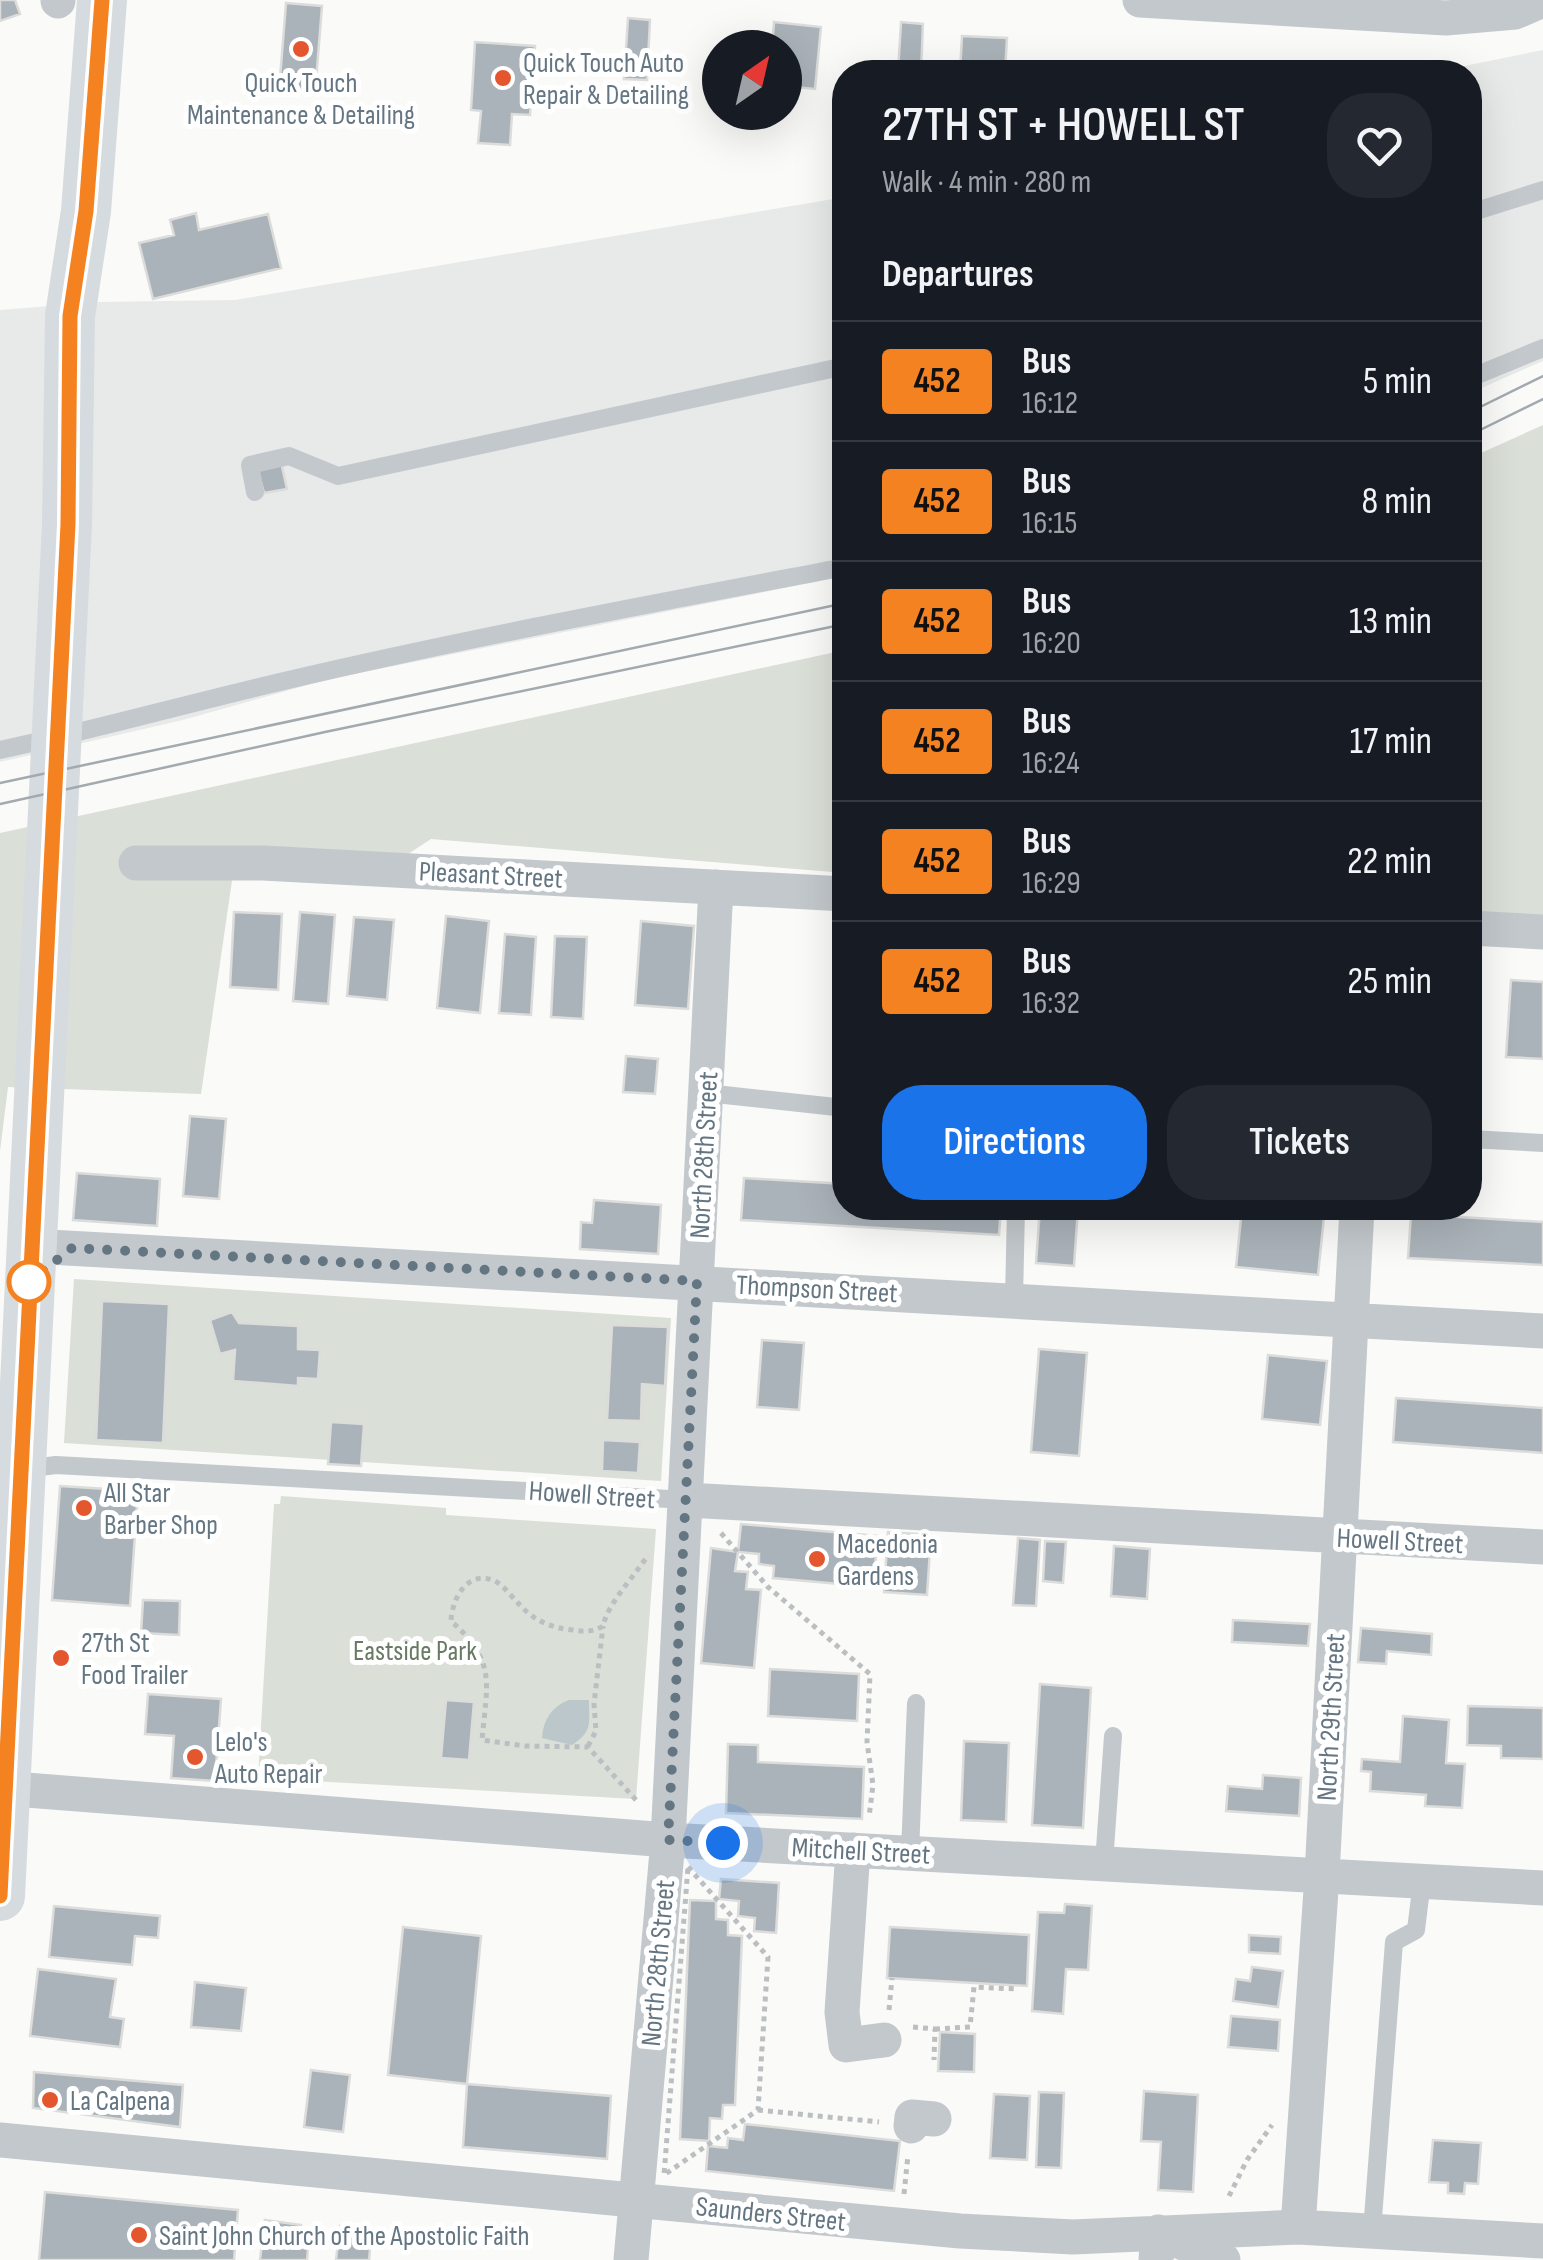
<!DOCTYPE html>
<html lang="en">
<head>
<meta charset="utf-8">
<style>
  body { margin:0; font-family:"Sofia Sans Condensed",sans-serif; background:#242831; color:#f1f3f6; height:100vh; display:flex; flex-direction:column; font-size:38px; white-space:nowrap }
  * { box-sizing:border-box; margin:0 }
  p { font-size:32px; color:#9ea1a6 }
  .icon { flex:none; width:55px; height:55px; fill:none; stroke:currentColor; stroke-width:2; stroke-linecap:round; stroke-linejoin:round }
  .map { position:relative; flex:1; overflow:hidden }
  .sheet { position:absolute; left:832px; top:60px; width:650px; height:1160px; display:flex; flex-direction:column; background:#171b24; border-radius:40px; box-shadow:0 10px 40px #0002 }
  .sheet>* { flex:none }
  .badge { padding:0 20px; border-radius:8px; font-size:35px; line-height:65px }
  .needle { width:65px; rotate:34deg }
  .buttons { position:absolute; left:702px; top:30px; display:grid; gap:20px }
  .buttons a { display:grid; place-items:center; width:100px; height:100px; border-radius:50%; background:#171b24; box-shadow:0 10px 40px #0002; font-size:50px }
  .you { position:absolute; width:50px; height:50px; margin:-25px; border:8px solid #fff; border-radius:50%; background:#1a73e8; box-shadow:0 0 0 15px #1a73e833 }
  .map>.badge { position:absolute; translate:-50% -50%; box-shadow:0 0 0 5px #fff }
  h2 { padding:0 50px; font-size:38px; line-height:90px }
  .round { display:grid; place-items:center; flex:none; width:105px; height:105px; border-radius:40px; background:#242831 }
  .head { display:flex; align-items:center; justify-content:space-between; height:170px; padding:0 50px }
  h1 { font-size:48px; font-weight:600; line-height:75px }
  .button { display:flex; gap:20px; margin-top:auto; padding:20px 50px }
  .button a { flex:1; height:115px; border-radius:40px; background:#1a73e8; color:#fff; font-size:40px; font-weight:600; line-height:115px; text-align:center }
  .button a+a { background:#242831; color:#f1f3f6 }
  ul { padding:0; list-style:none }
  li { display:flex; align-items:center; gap:30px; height:120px; padding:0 50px; border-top:2px solid #363941 }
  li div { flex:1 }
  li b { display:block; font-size:38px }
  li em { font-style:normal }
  li .badge { min-width:110px; font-weight:700; text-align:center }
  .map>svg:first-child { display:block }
</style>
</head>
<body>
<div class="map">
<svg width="1543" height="2260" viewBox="0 0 1543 2260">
  <rect width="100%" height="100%" fill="#fafaf8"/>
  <path fill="#e8e9e9" d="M1543,50v311l-73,32v-321h-35z
    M845,197v379l-516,103 -146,41 -183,42v-452l100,-8 135,-2z"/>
  <path fill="#dadfd7" d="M1543,425v507l-73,-4v-470z
    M845,650v223l-414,-34 -29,19 -166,-5 -35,241 -193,-7 -8,64v-318z
    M74,1279l597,39 -10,163 -597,-38z
    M281,1496l165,12v7l210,14 -20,270 -378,-21 16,-274h6z"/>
  <path fill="#bbc7cb" d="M569,1700h20c0,24 4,31 -17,45l-30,-7c1,-18 10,-32 27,-38z"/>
  <path fill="#aab3b9" stroke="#dcdcda" stroke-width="2.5" d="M0,0h15l5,14 -20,7z
    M286,3l36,3 -7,88 -36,-3z
    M628,18l22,2 -3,60 -23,-1z
    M774,22l47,5 -6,62 -30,-3v-38h-13z
    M901,22l22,2 -2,48h-23z
    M962,36l45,2 -2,34h-45z
    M475,42l60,4 -5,69 -18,-1 -2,31 -32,-2 3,-32 -10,-1z
    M196,213l3,17 69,-16 13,54 -128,31 -14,-56 35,-8 -4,-15z
    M281,462l6,27 -23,4 -7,-25z
    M234,912l48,2 -4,76 -48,-3z
    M300,912l35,3 -7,89 -35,-3z
    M446,916l43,5 -9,92 -43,-5z
    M354,917l40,3 -7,80 -40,-4z
    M641,921l53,5 -6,83 -53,-4z
    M505,934l31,3 -5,78 -32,-2z
    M555,936l32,1 -4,82 -32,-2z
    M1511,980l32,2v77l-37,-2z
    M626,1056l32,3 -3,35 -32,-2z
    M190,1116l36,3 -7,80 -36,-3z
    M77,1173l83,6 -3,47 -84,-6z
    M744,1178l101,6v24h156l-2,27 -258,-15z
    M594,1200l67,5 -3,49 -78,-5 1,-27 11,1z
    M1040,1208h38l-4,58 -38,-3z
    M1242,1208h34v4l48,5 -6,58 -82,-8z
    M1411,1214l132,8v43l-135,-7z
    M102,1301l67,3 -6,139 -67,-3z
    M232,1312l7,11 59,3v23l22,1 -2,29 -20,-1v8l-65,-5 2,-31 -15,4 -10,-34z
    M612,1325l56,2 -3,59 -23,-2 -1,37 -34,-1z
    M762,1340l42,3 -5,67 -42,-3z
    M1039,1349l48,4 -8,103 -48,-4z
    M1268,1355l59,6 -7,64 -58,-6z
    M1396,1398l147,10v45l-150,-11z
    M331,1422l33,2 -3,42 -33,-2z
    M603,1440l37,2 -2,31 -36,-2z
    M60,1486l78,5 -8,115 -78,-6z
    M741,1524l137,12 -5,51 -100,-9 1,-12 -15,-2v-10l-21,-2z
    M888,1532l43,3 -4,60 -43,-3z
    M1018,1538l22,2 -4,66 -23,-1z
    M1045,1541l21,1 -3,41 -20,-2z
    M1114,1546l36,3 -3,50 -36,-3z
    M711,1548l27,4 -3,19 13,1 -2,17 15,1 -7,78 -53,-5z
    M143,1600l37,1 -1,34 -38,-2z
    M1233,1620l77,4 -2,22 -76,-4z
    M1361,1628l71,6 -1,21 -44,-4 -1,13 -28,-2z
    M770,1669l89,5 -2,47 -89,-5z
    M1040,1684l51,4 -8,140 -51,-3z
    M148,1694l73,5 -6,82 -44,-3 3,-42 -29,-2z
    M446,1700l28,2 -5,58 -28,-2z
    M1468,1706l75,2v51l-42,-1v-12l-34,-1z
    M1403,1716l46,4 -3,43 19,1 -3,44 -37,-2 1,-11 -56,-4 1,-19 -10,-1 1,-12 38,3z
    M964,1741l45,2 -3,79 -45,-2z
    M728,1744l30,1v17l106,5 -2,52 -136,-6z
    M1263,1775l38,3 -2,38 -73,-5 2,-25 34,3z
    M721,1879l58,4 -3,50 -22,-2 1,-13 -17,-2 1,-15 -20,-2z
    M690,1900l26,1v18l12,1v15l14,1 -7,169h-12l-1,14 -12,-1 -1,23 -29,-2z
    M1065,1904l27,2 -4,64 -22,-1 -3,45 -31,-3 6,-99 26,1z
    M54,1906l106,10 -2,22 -23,-2 -3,29 -83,-8z
    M403,1927l78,9 -14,148 -79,-9z
    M890,1927l139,8 -2,51 -140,-8z
    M1249,1935l32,2 -1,17 -31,-2z
    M1252,1967l31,4 -5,36 -45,-6 3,-22 14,2z
    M38,1969l78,10 -6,38 14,2 -4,28 -90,-11z
    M195,1982l51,6 -5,43 -50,-4z
    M1231,2016l49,4 -2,31 -50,-4z
    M940,2032l35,2 -1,38 -36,-1z
    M311,2070l39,5 -7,57 -39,-5z
    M34,2072l149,13 -3,42 -147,-19z
    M467,2084l144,12 -4,63 -144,-12z
    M1144,2091l54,4 -5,97 -35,-2 3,-48 -20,-1z
    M1039,2092l25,1 -3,75 -25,-1z
    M994,2094l36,2 -3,64 -37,-2z
    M745,2124l155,17 -6,50 -188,-20 2,-25 19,2 1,-10 15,2z
    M1433,2140l48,3 -3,41 -13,-1 -1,11 -16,-1v-10l-19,-1z
    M45,2192l193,18 -4,50h-195z
    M265,2220l36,5 -3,22 10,2 -1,11h-47z
    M340,2226l32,3 -3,31h-33z"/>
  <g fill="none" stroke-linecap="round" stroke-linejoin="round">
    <path stroke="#bbbfc2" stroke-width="5" stroke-dasharray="5 5" stroke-linecap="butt" d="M721,1533l47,54 102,87 -3,68 6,43 -4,32
      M588,1746l8,-15 -2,-27 9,-78
      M636,1800l-48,-53 -63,-1 -43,-6c5,-57 15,-78 -31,-119 1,-22 16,-52 44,-40 9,5 16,15 23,22 15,17 32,25 55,27 11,2 20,2 30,-4 5,-23 31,-49 45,-71
      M688,1867l80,90 -10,153 -94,65z
      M889,2010l3,-32
      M913,2027l22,2 -1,31
      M935,2029l35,-2 4,-40 43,2
      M758,2110l121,12
      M904,2194l4,-39
      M1229,2196l18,-36 25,-35"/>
    <path stroke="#c3c8cc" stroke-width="18" d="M1470,213l73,-23
      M1470,378l73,-30
      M255,492l-5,-27 39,-9 49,20 507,-110
      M0,750c94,-20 186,-46 280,-68 187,-44 376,-79 565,-115
      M706,1093l139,15
      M1470,1139l73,4
      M1014,1300l2,-92
      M24,1469l32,-4 631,35
      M910,1853l6,-150
      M1104,1863l9,-127
      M1372,2231l22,-289 22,-12 6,-49"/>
    <path stroke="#c3c8cc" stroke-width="35" d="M58,0v1
      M1140,0l306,18 69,-6 28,-12
      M136,863h127l582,31
      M1470,928l73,4
      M31,1246l1512,85
      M687,1500l856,47
      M0,1788l668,52 875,48
      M853,1850l-11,162 4,33 38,-5
      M911,2126l1,-9 22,2
      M0,2140l960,91 113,6 225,-10 245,14
      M1298,2227l24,-352 35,-667
      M631,2260l37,-420 48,-953
      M1156,2260l2,-28 65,28"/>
    <path stroke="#d6dbdf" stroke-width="50" d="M0,1896l67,-1372 3,-208 16,-105 16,-211"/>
    <path stroke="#a2aab0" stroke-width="2.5" d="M1470,412l73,-36
      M1470,435l73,-36
      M0,783l845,-180
      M0,804l325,-72 520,-108"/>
  </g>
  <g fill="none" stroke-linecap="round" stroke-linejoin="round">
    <g stroke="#fff" stroke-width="22">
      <path id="line" d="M0,1896l68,-1372 2,-208 16,-105 16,-211"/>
    </g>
    <use href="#line" stroke="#f58220" stroke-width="15"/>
    <path stroke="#657683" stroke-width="10" stroke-dasharray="0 18" d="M29,1282l43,-34 625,33 -29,559 55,3"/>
  </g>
  <g fill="#e4572e" stroke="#fff" stroke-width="4">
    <circle cx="301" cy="49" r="10"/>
    <circle cx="503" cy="78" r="10"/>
    <circle cx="84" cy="1508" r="10"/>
    <circle cx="817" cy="1559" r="10"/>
    <circle cx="61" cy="1658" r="10"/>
    <circle cx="195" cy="1757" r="10"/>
    <circle cx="50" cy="2100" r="10"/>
    <circle cx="139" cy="2235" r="10"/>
  </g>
  <circle fill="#fff" stroke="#f58220" stroke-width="5" cx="29" cy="1282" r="20"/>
  <g text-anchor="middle" stroke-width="10" stroke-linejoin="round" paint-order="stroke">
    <g font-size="28" fill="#657683" stroke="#fff" text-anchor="start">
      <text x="523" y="72">Quick Touch Auto<tspan x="523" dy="32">Repair &amp; Detailing</tspan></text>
      <text x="301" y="92" text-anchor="middle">Quick Touch<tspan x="301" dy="32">Maintenance &amp; Detailing</tspan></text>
      <text x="104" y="1502">All Star<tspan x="104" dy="32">Barber Shop</tspan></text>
      <text x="837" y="1553">Macedonia<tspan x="837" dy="32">Gardens</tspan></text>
      <text x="81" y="1652">27th St<tspan x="81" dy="32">Food Trailer</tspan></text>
      <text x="215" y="1751">Lelo's<tspan x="215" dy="32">Auto Repair</tspan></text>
      <text x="70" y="2110">La Calpena</text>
      <text x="159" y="2245">Saint John Church of the Apostolic Faith</text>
    </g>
    <g font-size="28" fill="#657683" stroke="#fff">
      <text transform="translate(491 874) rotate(3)" y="10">Pleasant Street</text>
      <text transform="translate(703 1155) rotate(-87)" y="10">North 28th Street</text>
      <text transform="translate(817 1288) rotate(3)" y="10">Thompson Street</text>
      <text transform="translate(592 1494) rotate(4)" y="10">Howell Street</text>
      <text transform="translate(1400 1540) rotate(3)" y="10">Howell Street</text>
      <text transform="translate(1330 1717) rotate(-87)" y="10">North 29th Street</text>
      <text transform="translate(861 1850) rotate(3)" y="10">Mitchell Street</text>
      <text transform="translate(657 1963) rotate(-85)" y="10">North 28th Street</text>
      <text transform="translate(771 2213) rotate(6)" y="10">Saunders Street</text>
    </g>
    <g font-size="28" fill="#687a64" stroke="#fff">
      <text x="415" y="1660">Eastside Park</text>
    </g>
  </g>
</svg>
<div class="buttons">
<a><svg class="needle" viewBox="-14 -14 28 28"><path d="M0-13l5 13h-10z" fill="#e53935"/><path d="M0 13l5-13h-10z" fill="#9ea1a6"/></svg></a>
</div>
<div class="you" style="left:723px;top:1843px"></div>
<section class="sheet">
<div class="head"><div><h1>27TH ST + HOWELL ST</h1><p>Walk · 4 min · 280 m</p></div><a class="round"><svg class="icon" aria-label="heart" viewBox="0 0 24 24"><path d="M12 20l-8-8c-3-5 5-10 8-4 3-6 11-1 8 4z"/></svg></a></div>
<h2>Departures</h2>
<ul>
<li><span class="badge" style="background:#f58220;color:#111">452</span><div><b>Bus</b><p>16:12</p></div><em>5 min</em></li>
<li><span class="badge" style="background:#f58220;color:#111">452</span><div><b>Bus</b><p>16:15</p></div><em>8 min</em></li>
<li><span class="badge" style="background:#f58220;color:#111">452</span><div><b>Bus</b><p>16:20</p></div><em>13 min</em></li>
<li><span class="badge" style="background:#f58220;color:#111">452</span><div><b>Bus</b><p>16:24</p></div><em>17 min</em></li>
<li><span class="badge" style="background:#f58220;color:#111">452</span><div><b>Bus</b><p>16:29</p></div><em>22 min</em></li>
<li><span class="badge" style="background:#f58220;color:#111">452</span><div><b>Bus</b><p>16:32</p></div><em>25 min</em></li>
</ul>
<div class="button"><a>Directions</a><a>Tickets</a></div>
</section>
</div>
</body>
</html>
